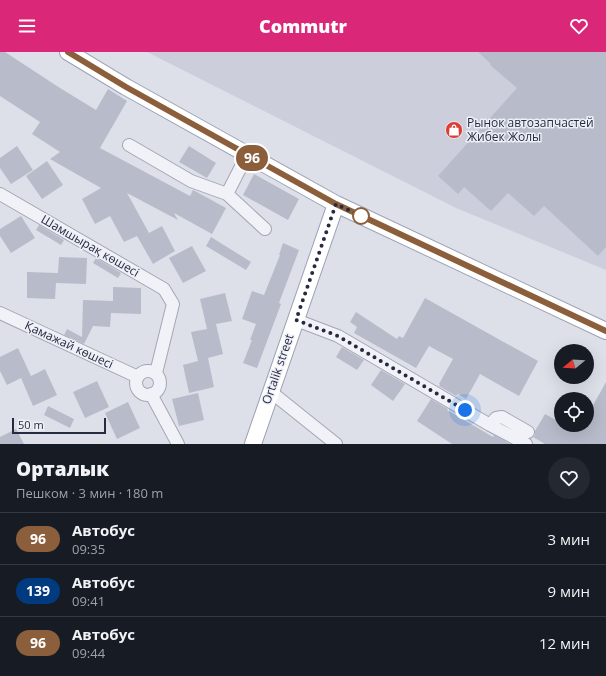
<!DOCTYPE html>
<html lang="ru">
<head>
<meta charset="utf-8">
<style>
  body { margin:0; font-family:"Open Sans",sans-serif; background:#242831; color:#f1f3f6; height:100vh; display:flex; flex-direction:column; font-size:15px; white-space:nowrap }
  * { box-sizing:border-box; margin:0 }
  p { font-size:13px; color:#9ea1a6 }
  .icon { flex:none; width:22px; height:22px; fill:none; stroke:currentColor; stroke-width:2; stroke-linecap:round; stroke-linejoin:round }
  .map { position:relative; height:392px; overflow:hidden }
  .sheet { display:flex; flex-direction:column; background:#171b24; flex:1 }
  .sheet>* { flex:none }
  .badge { padding:0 8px; border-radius:13px; font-size:14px; line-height:26px }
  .needle { width:26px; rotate:252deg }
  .tools { position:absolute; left:554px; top:292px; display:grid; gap:8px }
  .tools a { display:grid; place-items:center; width:40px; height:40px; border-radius:50%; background:#171b24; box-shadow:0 4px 16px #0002; font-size:20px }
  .scale { position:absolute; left:12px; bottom:10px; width:94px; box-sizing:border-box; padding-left:4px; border:2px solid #262b42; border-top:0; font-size:11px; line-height:14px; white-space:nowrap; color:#262b42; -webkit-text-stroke:3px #eef0f7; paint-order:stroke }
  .you { position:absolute; width:20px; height:20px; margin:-10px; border:3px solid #fff; border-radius:50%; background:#1a73e8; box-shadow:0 0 0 6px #1a73e833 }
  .map>.badge { position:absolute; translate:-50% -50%; box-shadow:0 0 0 2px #fff }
  .round { display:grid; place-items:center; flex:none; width:42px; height:42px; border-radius:21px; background:#242831 }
  .headline { display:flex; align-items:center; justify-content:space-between; height:68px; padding:0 16px }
  h1 { font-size:19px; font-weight:800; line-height:30px }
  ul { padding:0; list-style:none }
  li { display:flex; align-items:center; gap:12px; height:52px; padding:0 16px; border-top:1px solid #363941 }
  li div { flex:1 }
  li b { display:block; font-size:15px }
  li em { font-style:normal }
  li .badge { min-width:44px; font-weight:700; text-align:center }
  header { display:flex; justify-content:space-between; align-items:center; height:52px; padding:0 16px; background:#db2777; color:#fff; font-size:18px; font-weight:800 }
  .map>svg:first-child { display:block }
</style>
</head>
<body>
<header><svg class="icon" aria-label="menu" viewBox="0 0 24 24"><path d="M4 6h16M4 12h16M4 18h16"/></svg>Commutr<svg class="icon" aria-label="heart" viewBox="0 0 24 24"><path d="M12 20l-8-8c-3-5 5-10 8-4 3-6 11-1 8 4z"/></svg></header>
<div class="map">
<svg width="606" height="392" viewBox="0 0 606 392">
  <rect width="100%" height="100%" fill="#dee0e9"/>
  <path fill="#cccfdb" d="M147,0h459v218l-150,-62z"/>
  <path fill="#b8bbca" d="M0,0h5l55,36 36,22 12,-21 19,12 -27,47 90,48 3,-6 33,18 -14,26 -38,-21 4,7 -51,-27 22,40 13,-7 13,25 -22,13 -16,-28 -13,6 -14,-26 -15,8 -13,-25 19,-11 -51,-29 10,-7 -28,-18 8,-12 -40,-26z
    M478,0h128v195l-8,9 -54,-50 -10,10 -26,-23 -17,18 -27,-24 -6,7 -20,-18 79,-88 -27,-23 1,-1z
    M17,94l16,24 -22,14 -11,-16v-10z
    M189,94l27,17 -9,15 -28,-16z
    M47,109l16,24 -21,14 -16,-23z
    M254,122l45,25 -11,21 -45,-25z
    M21,164l14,22 -24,15 -11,-17v-7z
    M39,173l25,15 -3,5 -25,-15z
    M211,185l40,25 -5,8 -40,-24z
    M283,191l16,7 -20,53 2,1 -24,64 -14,-5 9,-23h-2l6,-16 -14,-5 10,-28 12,4 16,-40h-1z
    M192,194l14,25 -23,12 -14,-25z
    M59,205l28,1 -1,26 -30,-1 -1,16 -28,-1v-26l31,1z
    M96,206l25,15 -3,5 -25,-15z
    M113,235l28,1v26l-30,-1 -1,14 -17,-1 -9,18 -20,-9 3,-6 15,8 1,-37 30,1z
    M225,241l7,28 -16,3 7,30 -15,4 6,29 -25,6 -6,-28 15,-4 -7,-29 16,-3 -7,-30z
    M425,246l113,63 -19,35 -39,-22 -14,25 -8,-5 -2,2 -17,-10 1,-2h-1l14,-25 -24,-13 -13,22 -62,-35 3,-6 -7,-5 6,-10 41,27 2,-3 4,2z
    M342,295l22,13 -7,10 -21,-13z
    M18,296l13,28 14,-7 12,26 -24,11 -12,-28 -14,7 -7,-14v-14z
    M381,318l24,14 -12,17 -22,-16z
    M97,329l12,26 -24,11 -12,-26z
    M606,330v62h-61l-12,-7 2,-2v-4l10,-17 16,9v2h3l12,7 1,-1 1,1 4,-7h5v-9z
    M198,341l6,27 -25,6 -7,-27z
    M431,347l17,10 -1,1 46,27 1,-2 16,9h-58l-35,-23z
    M128,350l12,26 -23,11 -12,-26z
    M48,354l26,13 -4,9 -26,-13z
    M16,377l8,15h-24v-7z"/>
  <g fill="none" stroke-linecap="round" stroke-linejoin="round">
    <g stroke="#a3a6b4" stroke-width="14">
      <path id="minor" d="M129,93l62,36 36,13 38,35
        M0,142l164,95 9,15 -17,69
        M227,142l20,-39
        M0,261l138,64
        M296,268l42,16 152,89 36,19
        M136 331a12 12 0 1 1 24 0a12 12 0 1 1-24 0Z
        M271,340l65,52
        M151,342l27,50
        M490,373l6,-7 6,-1 26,15"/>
    </g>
    <g stroke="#9ca2b6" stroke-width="18">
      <path id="major" d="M68,0l58,35 210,117 270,127
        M253,392l83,-240"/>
    </g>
    <use href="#minor" stroke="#f1f2f7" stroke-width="12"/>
    <use href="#major" stroke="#fff" stroke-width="16"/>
  </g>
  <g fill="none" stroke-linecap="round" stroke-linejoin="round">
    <g stroke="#fff" stroke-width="9">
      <path id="line" d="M68,0l58,35 210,117 270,127"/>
    </g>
    <use href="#line" stroke="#8b5e3c" stroke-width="6"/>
    <path stroke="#262b42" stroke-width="4" stroke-dasharray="0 7.2" d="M361,164l-25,-12 -40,116 42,16 127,74"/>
  </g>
  <defs>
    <g id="shop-disc" transform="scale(0.9)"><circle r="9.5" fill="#da3e37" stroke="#eef0f7"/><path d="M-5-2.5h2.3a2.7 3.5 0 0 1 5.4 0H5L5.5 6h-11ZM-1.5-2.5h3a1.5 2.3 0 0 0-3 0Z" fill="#fff"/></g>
  </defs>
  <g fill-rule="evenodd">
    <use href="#shop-disc" x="454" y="78"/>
  </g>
  <circle fill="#fff" stroke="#8b5e3c" stroke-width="2" cx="361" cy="164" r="8"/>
  <g text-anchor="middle" stroke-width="3" stroke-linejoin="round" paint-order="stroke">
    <g font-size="12" fill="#262b42" stroke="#eef0f7" text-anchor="start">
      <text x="467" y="75">Рынок автозапчастей<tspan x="467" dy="14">Жибек Жолы</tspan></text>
    </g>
    <g font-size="12" fill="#262b42" stroke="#eef0f7">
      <text transform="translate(90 194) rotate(30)" y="4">Шамшырақ көшесі</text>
      <text transform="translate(69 293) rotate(25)" y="4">Қамажай көшесі</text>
      <text transform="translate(278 317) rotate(-71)" y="4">Ortalik street</text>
    </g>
  </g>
</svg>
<div class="tools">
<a><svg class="needle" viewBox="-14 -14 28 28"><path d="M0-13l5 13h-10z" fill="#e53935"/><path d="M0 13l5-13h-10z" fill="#9ea1a6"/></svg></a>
<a><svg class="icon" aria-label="locate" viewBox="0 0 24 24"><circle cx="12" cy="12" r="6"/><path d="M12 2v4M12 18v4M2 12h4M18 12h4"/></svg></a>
</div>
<div class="scale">50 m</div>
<div class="you" style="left:465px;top:358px"></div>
<b class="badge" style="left:252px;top:106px;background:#8b5e3c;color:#fff">96</b>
</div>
<section class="sheet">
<div class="headline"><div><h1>Орталык</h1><p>Пешком · 3 мин · 180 m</p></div><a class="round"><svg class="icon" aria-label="heart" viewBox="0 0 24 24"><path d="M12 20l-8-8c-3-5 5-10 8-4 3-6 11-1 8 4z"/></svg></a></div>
<ul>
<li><span class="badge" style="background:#8b5e3c;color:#fff">96</span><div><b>Автобус</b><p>09:35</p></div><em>3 мин</em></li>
<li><span class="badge" style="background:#003b80;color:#fff">139</span><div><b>Автобус</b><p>09:41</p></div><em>9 мин</em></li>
<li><span class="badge" style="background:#8b5e3c;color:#fff">96</span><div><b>Автобус</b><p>09:44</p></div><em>12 мин</em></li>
</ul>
</section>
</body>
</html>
